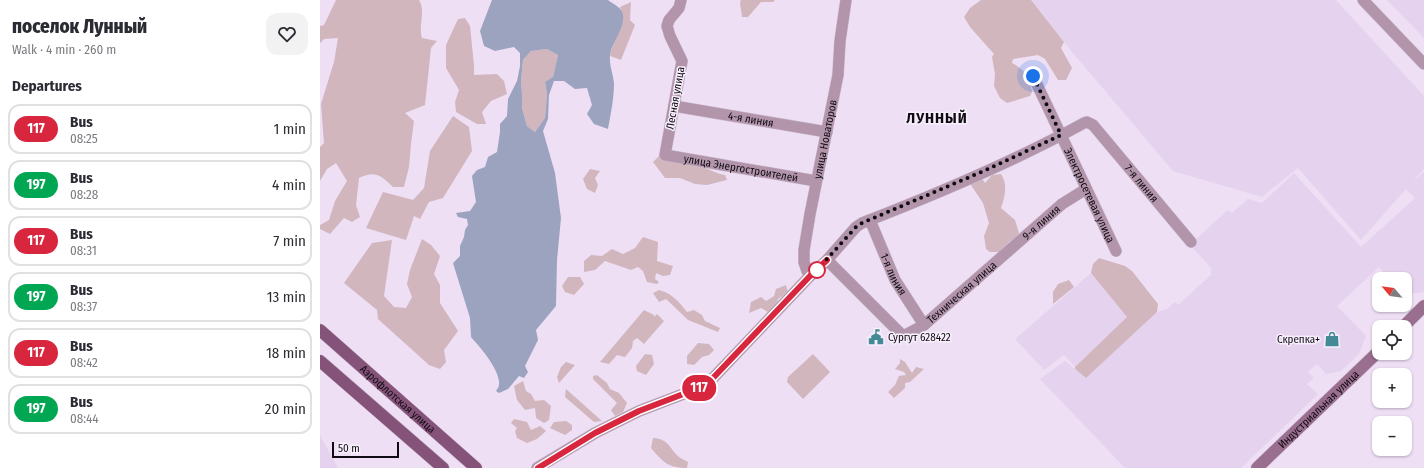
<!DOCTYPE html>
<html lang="en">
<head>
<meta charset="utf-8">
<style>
  body { margin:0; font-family:"Fira Sans Condensed",sans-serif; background:#f2f2f3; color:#2b2b33; height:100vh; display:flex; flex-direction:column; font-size:15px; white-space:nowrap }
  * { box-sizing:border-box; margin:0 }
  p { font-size:13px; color:#7c7c81 }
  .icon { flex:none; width:22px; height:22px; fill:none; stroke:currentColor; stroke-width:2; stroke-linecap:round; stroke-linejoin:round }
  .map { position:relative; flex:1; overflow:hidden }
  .details { display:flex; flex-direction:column; background:#fff; width:320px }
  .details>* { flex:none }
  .badge { padding:0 8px; border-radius:13px; font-size:14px; line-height:26px }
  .needle { width:26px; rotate:299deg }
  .tools { position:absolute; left:1052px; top:272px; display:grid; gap:8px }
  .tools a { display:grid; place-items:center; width:40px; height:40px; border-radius:8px; background:#fff; box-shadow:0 1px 3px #0004; font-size:20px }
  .scale { position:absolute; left:12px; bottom:10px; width:67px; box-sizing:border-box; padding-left:4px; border:2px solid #110c14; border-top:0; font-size:11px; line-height:14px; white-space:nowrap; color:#110c14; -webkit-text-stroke:3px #f8effc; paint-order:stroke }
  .you { position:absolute; width:20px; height:20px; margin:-10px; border:3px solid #fff; border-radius:50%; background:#1a73e8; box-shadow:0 0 0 6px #1a73e833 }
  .map>.badge { position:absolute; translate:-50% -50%; box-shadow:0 0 0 2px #fff }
  h2 { padding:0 12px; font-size:15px; line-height:36px }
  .round { display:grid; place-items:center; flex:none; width:42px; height:42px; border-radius:12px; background:#f2f2f3 }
  .summary { display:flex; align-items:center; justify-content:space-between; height:68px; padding:0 12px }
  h1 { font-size:19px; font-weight:800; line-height:30px }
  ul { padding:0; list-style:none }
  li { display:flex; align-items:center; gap:12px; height:50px; margin:0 8px 6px; padding:0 4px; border:2px solid #e1e1e2; border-radius:12px }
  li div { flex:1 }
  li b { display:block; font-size:15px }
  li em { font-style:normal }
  li .badge { min-width:44px; font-weight:700; text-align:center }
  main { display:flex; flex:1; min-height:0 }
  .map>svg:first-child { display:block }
</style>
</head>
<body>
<main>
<section class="details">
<div class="summary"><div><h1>поселок Лунный</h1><p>Walk · 4 min · 260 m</p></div><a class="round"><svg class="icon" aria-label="heart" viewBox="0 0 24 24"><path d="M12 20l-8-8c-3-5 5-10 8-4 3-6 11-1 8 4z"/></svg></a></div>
<h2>Departures</h2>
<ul>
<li><span class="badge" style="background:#d7263d;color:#fff">117</span><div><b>Bus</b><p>08:25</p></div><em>1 min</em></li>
<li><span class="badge" style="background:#00a651;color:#fff">197</span><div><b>Bus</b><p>08:28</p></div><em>4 min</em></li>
<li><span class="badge" style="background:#d7263d;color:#fff">117</span><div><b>Bus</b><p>08:31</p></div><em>7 min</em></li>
<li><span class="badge" style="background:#00a651;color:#fff">197</span><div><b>Bus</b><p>08:37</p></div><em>13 min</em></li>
<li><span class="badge" style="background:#d7263d;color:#fff">117</span><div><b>Bus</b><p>08:42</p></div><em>18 min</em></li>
<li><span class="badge" style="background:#00a651;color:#fff">197</span><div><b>Bus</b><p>08:44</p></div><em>20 min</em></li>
</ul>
</section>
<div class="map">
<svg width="1104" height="468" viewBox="0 0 1104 468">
  <rect width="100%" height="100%" fill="#eedff5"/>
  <path fill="#e5d2ee" d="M711,0h305l88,96v73l-12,13 12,-10v120l-19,2v-15h-15l-11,-12 -42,39 29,30 -7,18 -18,17 -15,3 -9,-10 -9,8 6,6 -7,6 11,10 -77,74h-116l-85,-89 25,-18 21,17 71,-66 10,-3 8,-7 3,3 34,-31 -2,-3 2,-2 -21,-23 4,-6 33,-30 4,3 16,-14 14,4 32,-30 67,74 54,-49 -9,-9 -45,51 -63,-72 -36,29 -89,-26 -100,-118z
    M1067,0h37v38z
    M771,273l36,44 -52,50 -11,-12 -20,15 -29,-31z
    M0,435l2,4 16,29h-18z"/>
  <path fill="#d1b6be" d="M16,0h83c7,11 -1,26 3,38l15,3 -6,7 -6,57 -20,8 9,8 -3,23 -2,23 -5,20h-11c-12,-11 -17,-17 -34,-9l-3,27 4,12 -8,5 -8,-4 -14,16 -10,-5v-4l9,-5 6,-19 12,-20 -11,-18 -9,6 -7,12v-34l4,-4 -3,-39 13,-42 4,-24 -14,1 -4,4v-17l4,-1z
    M421,0h34l-2,2h-12l-13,15h-6l-2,-14z
    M661,0h50l33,42 -3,6 11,20 -6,12h-8l-13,-21 -7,-4 -25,4 -1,4c13,7 18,14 20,29l-2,4 -23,7 -7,-5 -6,-12 1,-12 -3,-17 2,-3 -24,-27 -6,-10 6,-9z
    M311,2l-1,18 5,5 -14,35 -11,-4c1,-5 3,-11 5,-16 5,-12 12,-18 5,-33z
    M145,18l5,8 4,39v10l23,-1 7,7 3,13 -16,7 -9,11 4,12h-9l-21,-12 -1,-10 4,-12 -13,-22v-23l12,-26z
    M227,49l11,6 -5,22 -8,6 2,11 -2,24 -10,14 -8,-6 -5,-18v-15l-1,-11 2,-22 8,-9z
    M133,116l16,11 3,24 -29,47 -14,4 -9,17 -6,-3 -8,24 -40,-12 17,-36 30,8 11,-12 6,-37z
    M339,156c14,2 29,5 42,10 9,3 13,7 24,9l2,5 -20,5 -12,-1 -15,-6h-15l-12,-16z
    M270,169l10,2 -5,7 3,7 -3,8 -8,-4 -4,-10z
    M681,174c7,11 4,22 0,34l14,12 4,13 -5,8h-4l-10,11h-10l-4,-3 -2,-13 5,-13 -6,-20 -14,-21 12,-5 4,6 7,-8z
    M323,237l15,5 -1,19 16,5 -3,9 -7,1 -7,-3 -1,6 4,3 -2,2 -10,-2 -4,-11 -5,-4 -7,3 -26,-9 -10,9 -11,2v-11l7,-6 11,1 10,-7 11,5 12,-6z
    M102,239l9,6 9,11 -6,18 6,11v18l18,28 -14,19 2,12 -6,7 -11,-4 -51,-46 -1,-9 -33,-27 28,-40 20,-3 -8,56 10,11 12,1 6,-11 -5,-13 3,-14z
    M779,258l26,8 7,5 26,33 -1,8 -71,66 -11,-9v-2l52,-50 -36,-44 2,-9z
    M248,277h12l4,7 -10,11 -9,-3 -3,-6z
    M749,280l5,7 -21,17v-12l5,-8z
    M466,285l2,7 -10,7 -2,8 -8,5 -7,-4 -12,5 2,-11 10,-5 5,4 8,-5 2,-7z
    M339,290c13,3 20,12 28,22l7,-2 8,5 3,6 15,7 -2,4 -30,-12 -22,-21 -7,3 -6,-9z
    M324,310l10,5v2l3,-3 7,7 -20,23 -7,-6 -4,3 -1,7 -7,9 -8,-2 -8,9 -9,-2z
    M378,343l11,1 5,6 -5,5 -7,2 -8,8 -7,-1v-8z
    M325,354l7,1 2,9 -8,11 -9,-4 -1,-5z
    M493,354l17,18 -27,27 -16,-17 1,-5z
    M580,359l5,3 7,11 4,-6 8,2 -14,13 -5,1v5l-11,10 -6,-6 7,-7 4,-9 7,-1 -2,-3 -9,-3 5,-6z
    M246,362l9,3 -16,18 -2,-6 4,-10z
    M277,375l10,8 3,6 9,4 8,10 -4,9 -8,4 -4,-6 6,-7 -24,-24v-3z
    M203,381l3,10 5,3 4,7 9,-1 7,6 -2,14 -5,3 -8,-5 -1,-10 -10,2 -8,-10 -3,-14z
    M246,389l36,32 -8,1 -29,-25z
    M194,419l13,3 4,8 9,-4 6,5 -9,8 -10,4 -10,-5 -2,-7 2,-3 -6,-5z
    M246,421l6,4v5l-7,5 -15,-7 4,-6z
    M333,438c16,1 16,10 26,19 2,2 6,3 9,5l-1,6c-19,0 -24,-6 -36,-20z"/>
  <path fill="#9ca3bf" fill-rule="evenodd" d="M172,0h116c6,5 14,7 15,15 2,14 -11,26 -13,40 -1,9 3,19 4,28 0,15 -3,30 -6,46l-14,-5 -7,-10 5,-9 -5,-17 -12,1 -11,-8h-10l-5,14 -1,24 -5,12 12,42 6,45 -4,42 -1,46 -20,24 2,10 -13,26 3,6 -4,6 -5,-2 -11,13 -9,4 -3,-2c1,-2 3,-4 3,-6 2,-14 -19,-38 -28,-48l-1,-19 -17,-55 7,-7v-10l4,-9 1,-7 3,-5 -1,-6 -9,-2 -2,-4 14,-2 6,-9 -4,-26 5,-6 8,-3 3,-10 9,-5 3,-20v-8l7,-8 1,-17 9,-18 3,-15v-13l-6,-6 -19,4 -11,-5 -4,-15zM227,49l11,6 -5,22 -8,5 2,12 -2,24 -10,14 -8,-6 -5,-18v-15l-1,-11 2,-22 8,-9z"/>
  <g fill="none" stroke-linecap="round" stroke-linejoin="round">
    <g stroke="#cbbdd1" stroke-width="12">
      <g id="street">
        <path id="s1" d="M361,0l-2,8 -10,12 -2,6 3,10 12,25 -17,94 151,26"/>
        <path d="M1043,0l61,64"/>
        <path id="s2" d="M713,76l83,175"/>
        <path id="s3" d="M354,106l153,26"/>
        <path id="s4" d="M550,220l25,60 29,45"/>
        <path id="s5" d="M507,260l76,76 21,-11 138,-121 24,-15"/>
        <path id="s6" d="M490,276l-3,-5 -3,-9v-12l6,-36 28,-139 2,-34 6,-41"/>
        <path id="s7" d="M217,468l58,-35 44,-22 60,-23 15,-11 96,-101 17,-16 29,-33 6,-4c75,-29 151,-61 222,-100l3,-1 6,3 98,117"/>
      </g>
    </g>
    <g stroke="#cbbdd1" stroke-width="13">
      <g id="secondary">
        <path d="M1083,327l21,-21"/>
        <path id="s8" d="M937,468l122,-117"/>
      </g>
    </g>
    <g stroke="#cbbdd1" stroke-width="13">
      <g id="primary">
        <path id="s9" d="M0,330l156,138"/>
        <path d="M0,361l123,107"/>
      </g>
    </g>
    <use href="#street" stroke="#b395ab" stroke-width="11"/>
    <use href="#secondary" stroke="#996e8e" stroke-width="12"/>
    <use href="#primary" stroke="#855279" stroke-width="12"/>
  </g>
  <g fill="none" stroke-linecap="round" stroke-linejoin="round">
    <g stroke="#fff" stroke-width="9">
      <path id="line" d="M218,468l57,-35 44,-22 60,-23 15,-11 96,-101 17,-16"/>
    </g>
    <use href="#line" stroke="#d7263d" stroke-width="6"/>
    <path stroke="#110c14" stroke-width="4" stroke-dasharray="0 7.2" d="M497,270l39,-43 6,-4 124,-53 75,-35 -28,-59"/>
  </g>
  <defs>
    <g id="civic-bare" transform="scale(1.2)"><path d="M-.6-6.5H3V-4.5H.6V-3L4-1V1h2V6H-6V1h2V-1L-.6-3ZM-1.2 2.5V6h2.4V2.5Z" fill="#448996" stroke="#f8effc" stroke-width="2.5" paint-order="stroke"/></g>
    <g id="shop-bare" transform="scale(1.2)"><path d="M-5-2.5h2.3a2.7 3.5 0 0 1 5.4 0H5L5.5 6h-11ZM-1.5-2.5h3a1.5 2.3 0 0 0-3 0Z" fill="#448996" stroke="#f8effc" stroke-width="2.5" paint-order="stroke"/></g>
  </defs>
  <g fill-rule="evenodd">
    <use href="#civic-bare" x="556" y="337"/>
    <use href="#shop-bare" x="1012" y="339"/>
  </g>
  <circle fill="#fff" stroke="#d7263d" stroke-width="2" cx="497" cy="270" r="8"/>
  <g text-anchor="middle" stroke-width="3" stroke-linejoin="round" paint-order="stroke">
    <g font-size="11" fill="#110c14" stroke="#f8effc">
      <text transform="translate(355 98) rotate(-80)" y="4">Лесная улица</text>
      <text dy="4" stroke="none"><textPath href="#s3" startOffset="78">4-я линия</textPath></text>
      <text dy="4" stroke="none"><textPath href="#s6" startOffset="140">улица Новаторов</textPath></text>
      <text dy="4" stroke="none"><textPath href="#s1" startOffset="241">улица Энергостроителей</textPath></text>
      <text dy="4" stroke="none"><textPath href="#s7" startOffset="743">7-я линия</textPath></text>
      <text dy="4" stroke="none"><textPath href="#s2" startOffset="132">Электросетевая улица</textPath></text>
      <text dy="4" stroke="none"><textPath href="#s5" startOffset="287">9-я линия</textPath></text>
      <text dy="4" stroke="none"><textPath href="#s4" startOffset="59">1-я линия</textPath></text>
      <text dy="4" stroke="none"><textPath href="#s5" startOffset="181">Техническая улица</textPath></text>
      <text dy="4" stroke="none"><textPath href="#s9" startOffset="104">Аэрофлотская улица</textPath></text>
      <text dy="4" stroke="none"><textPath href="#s8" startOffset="85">Индустриальная улица</textPath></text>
    </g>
    <g font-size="11" fill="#110c14" stroke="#f8effc" text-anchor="start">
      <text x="568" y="341">Сургут 628422</text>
      <text x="1000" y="343" text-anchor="end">Скрепка+</text>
    </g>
    <g font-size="15" font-weight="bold" letter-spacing="1" fill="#110c14" stroke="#f8effc">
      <text x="617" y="123">ЛУННЫЙ</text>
    </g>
  </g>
</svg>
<div class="tools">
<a><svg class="needle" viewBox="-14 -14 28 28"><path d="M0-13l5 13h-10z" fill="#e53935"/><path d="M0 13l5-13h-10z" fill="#7c7c81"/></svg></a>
<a><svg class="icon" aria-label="locate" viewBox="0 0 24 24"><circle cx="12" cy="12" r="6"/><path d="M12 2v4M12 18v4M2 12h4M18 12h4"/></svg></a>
<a>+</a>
<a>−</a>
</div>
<div class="scale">50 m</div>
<div class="you" style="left:713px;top:76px"></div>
<b class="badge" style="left:379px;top:388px;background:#d7263d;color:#fff">117</b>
</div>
</main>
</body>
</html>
